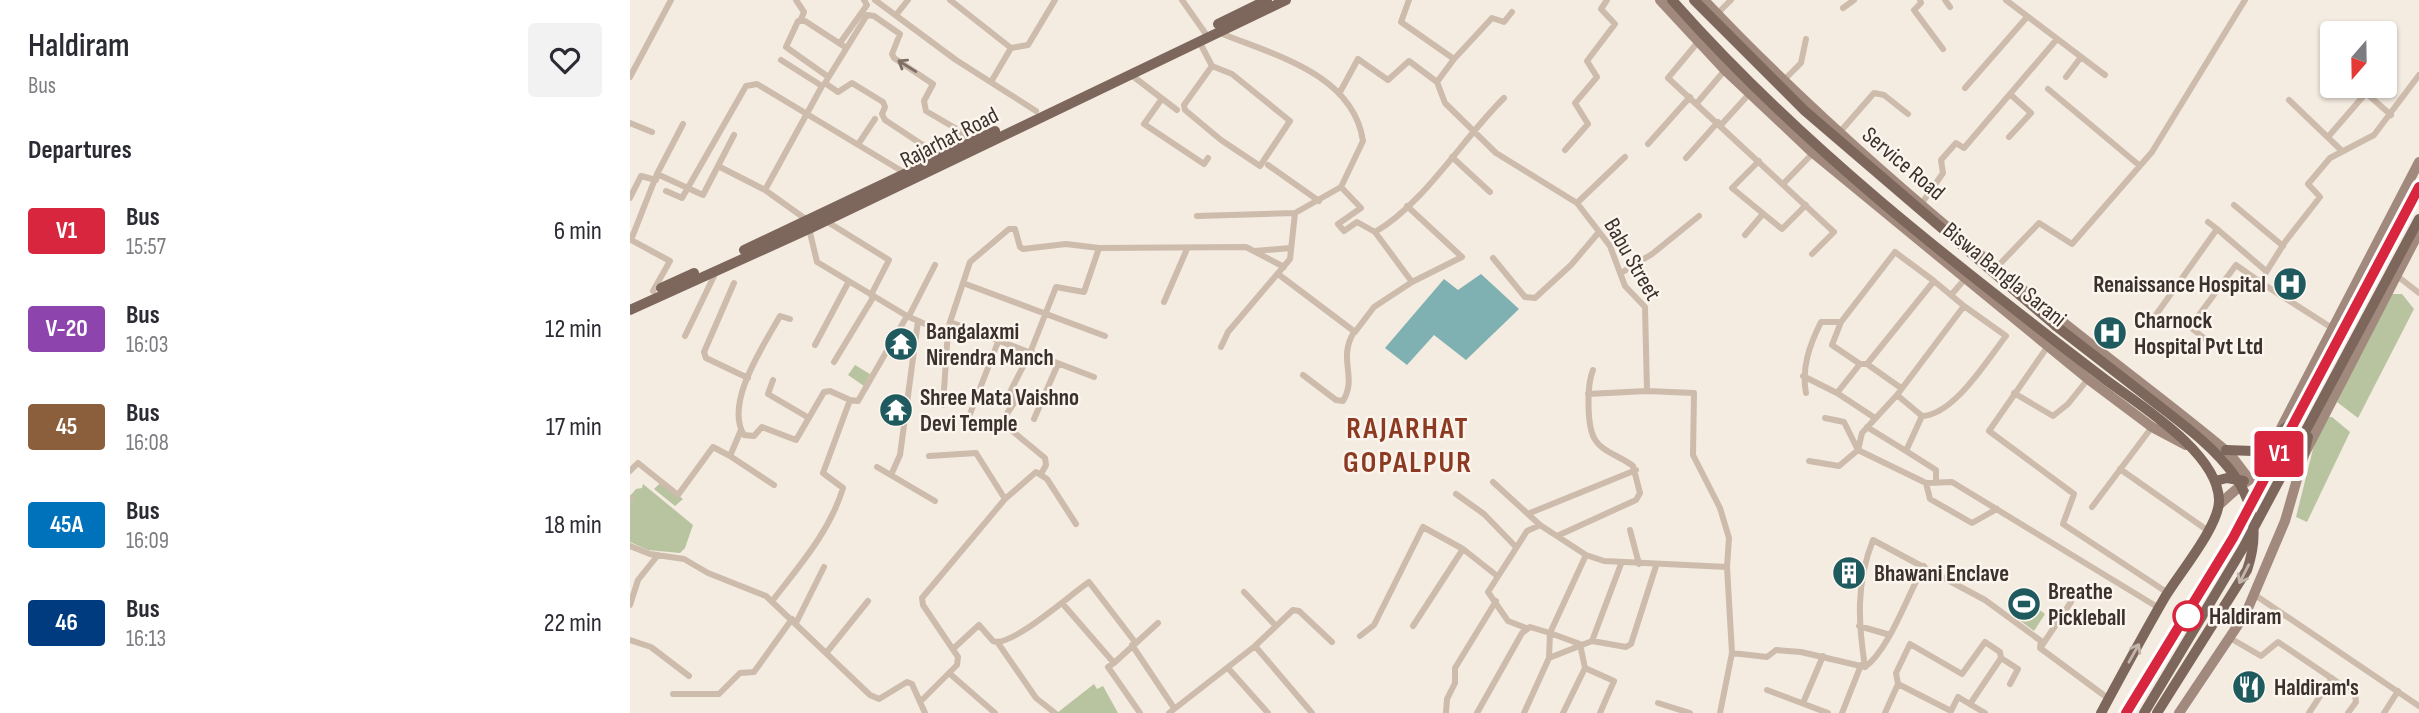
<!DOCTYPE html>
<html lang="en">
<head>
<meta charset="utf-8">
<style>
  body { margin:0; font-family:"Sofia Sans Condensed",sans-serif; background:#f2f2f3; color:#2b2b33; height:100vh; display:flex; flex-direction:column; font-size:26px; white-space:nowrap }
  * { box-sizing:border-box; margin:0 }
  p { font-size:23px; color:#7c7c81 }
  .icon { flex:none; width:38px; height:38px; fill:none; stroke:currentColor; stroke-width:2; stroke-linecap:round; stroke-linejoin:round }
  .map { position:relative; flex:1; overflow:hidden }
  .side { display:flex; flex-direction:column; background:#fff; width:630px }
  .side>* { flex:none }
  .badge { padding:0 14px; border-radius:5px; font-size:24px; line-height:46px }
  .needle { width:46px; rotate:200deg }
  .controls { position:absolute; left:1690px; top:21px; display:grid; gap:14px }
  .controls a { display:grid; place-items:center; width:77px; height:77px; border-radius:7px; background:#fff; box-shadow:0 2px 5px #0004; font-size:35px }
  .map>.badge { position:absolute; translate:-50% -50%; box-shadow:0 0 0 4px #fff }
  h2 { padding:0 28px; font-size:26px; line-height:63px }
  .round { display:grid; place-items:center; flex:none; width:74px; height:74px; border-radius:7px; background:#f2f2f3 }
  .overview { display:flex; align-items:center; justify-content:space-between; height:119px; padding:0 28px }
  h1 { font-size:33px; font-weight:600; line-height:52px }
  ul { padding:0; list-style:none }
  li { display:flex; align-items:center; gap:21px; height:98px; padding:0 28px }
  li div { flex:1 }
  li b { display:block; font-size:26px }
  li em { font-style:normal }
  li .badge { min-width:77px; font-weight:700; text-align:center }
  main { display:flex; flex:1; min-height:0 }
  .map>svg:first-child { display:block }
</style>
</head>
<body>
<main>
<section class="side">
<div class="overview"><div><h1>Haldiram</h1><p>Bus</p></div><a class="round"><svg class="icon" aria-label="heart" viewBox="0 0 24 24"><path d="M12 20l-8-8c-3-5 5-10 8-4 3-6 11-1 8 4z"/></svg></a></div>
<h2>Departures</h2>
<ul>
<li><span class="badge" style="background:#d7263d;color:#fff">V1</span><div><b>Bus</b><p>15:57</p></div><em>6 min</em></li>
<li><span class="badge" style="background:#8e44ad;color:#fff">V-20</span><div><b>Bus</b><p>16:03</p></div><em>12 min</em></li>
<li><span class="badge" style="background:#8b5e3c;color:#fff">45</span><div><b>Bus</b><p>16:08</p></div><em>17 min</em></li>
<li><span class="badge" style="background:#0072bc;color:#fff">45A</span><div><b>Bus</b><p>16:09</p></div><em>18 min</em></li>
<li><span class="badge" style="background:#003b80;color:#fff">46</span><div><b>Bus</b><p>16:13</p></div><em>22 min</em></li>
</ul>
</section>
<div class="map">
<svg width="1789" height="713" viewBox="0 0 1789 713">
  <rect width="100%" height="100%" fill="#f4ebe1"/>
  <path fill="#b8c4a0" d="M1757,294h15l12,15 -56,109 -21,-16z
    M225,365l15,9 -6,12 -16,-11z
    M1696,417h6l18,15 -43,90 -11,-5 17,-68z
    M31,482l22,17 -8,7 -21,-17z
    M13,484l50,41 -8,23 -5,5 -32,-3 -18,-8v-46l6,-7 6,-1z
    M1391,596l24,18 -11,17 -24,-18z
    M464,684l3,5 6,-3 15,27h-61z"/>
  <path fill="#7fb0b2" d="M851,274l38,35 -53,51 -32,-25 -27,30 -22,-17 59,-69 14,11z"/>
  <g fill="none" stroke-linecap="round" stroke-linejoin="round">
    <path stroke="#cdbbac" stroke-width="6" d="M166,0l8,12 -3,7
      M245,0l81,60 80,51
      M320,0l61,48
      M552,0l26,37
      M779,0l-8,22 53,37 -17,23 8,21 51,50 81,50 33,43 15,40 20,21 2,84 47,2 -1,62 27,53 9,30 -2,29 5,86 -12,60
      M1290,0l1,3 -7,7 29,39
      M1315,0l5,7
      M1376,0l99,75
      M1213,8l11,-8
      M266,15l12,-15
      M1085,16l16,-16
      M590,33c54,22 133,41 143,108l-22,46 -46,26 -5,46 -62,73 -7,15
      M569,41l13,25 20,8 58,47 -30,45 -39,-26 -36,-30 -1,-5 28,-39
      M1068,42l-30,36 166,154 -22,22
      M210,43l27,-38 -3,-5
      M824,59l38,-41 12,4 8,-10
      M500,74l47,36
      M197,76l-41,-29 12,-26h7l40,26
      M0,77l41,-77
      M1436,77l15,-20
      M1153,81l18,-18 5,-24
      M361,82l20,-34 17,-3 27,-45
      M1335,88l62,-71
      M1418,89l92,77
      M710,92l18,-33 30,21 21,-19 28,21
      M531,100l-17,24 60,40 4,-6
      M1659,100l53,51
      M1067,103l28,-33
      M0,123l22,9
      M1091,125l29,-32
      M1209,133l35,-40 10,2 24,19
      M1379,137l22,-24 -20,-18
      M1698,137l38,-44 25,22
      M229,143l16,-24
      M1018,144l42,-47
      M935,150l23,-26 -13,-21 22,-26 -10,-16 28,-37 -14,-15 6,-9
      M311,157l-56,-37 -3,-6 3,-7 -2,-5 -31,-19 -14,9 -13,-9 42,-68 7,1 26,18 -8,20 2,4 39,26 -9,17 2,10 29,17 15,15
      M822,157l38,35
      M1056,158l32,-36
      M1129,161l-27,27 50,41 24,-24
      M638,165l51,36
      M88,166l47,24
      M27,174l26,-50
      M1154,183l29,-30
      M711,187l20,21 -23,16 6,7 13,-9 18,10c49,-28 88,-94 129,-134
      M36,191l16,7 64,-112 11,-2 148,89
      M0,198l11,-22 15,4
      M947,203l48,-46
      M1292,203l21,-30 -2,-13 15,-17 8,5 93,-109
      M1604,205l49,41
      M777,206l55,51 -50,25
      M567,216l98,-3
      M196,221l63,39 -18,35
      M1578,222l9,7
      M1115,235l17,-20
      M625,251l36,-3
      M863,258l32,39 10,1 36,-33 28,-33
      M1367,267l42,-44 33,21 80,-92 93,-152
      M991,273l31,-19 47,-38
      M648,274l77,58 19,-25 38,-25 -37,-50
      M1766,275l23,18
      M1304,281l30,25
      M1630,282l72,46
      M104,283l-30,69 2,6 42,20
      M333,283l142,53
      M23,291l17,-30 -39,-21 26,-66 46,21 31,-60
      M1321,295l14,-16
      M534,302l23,-53
      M277,316l27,12 14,2 2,-8 144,55
      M279,316l26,-51
      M160,319l-10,-3c-16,29 -56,87 -36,119l10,1 8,-9 34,13 28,-48 6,-1 20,9
      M1523,319l64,-90 49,42
      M320,322l20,-60 39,-33h6l5,18 3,2 43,-5 33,4
      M55,336l31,-64
      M185,345l33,-62
      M1583,345l-23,-18 46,-62 24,17 25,-40 35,-45 -12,-13 22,-26 44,-23 45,-60
      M1418,346l-59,85 85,63 -11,30 105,69
      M204,362l40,-66
      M1230,364l-28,-19 9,-23 54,-70 39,29 -67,83h-7l-23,29 38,25
      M1237,364l34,24
      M673,375l33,25 7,1c15,-25 -6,-41 11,-69
      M1173,376l34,17
      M143,380l-5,14 41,24
      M1176,393c-5,-25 4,-49 15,-71h20
      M1384,393l39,23 15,-12 20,-25
      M958,394l59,-3
      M1267,395l25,21c32,-1 65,-56 84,-80l-42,-30 -67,89 -35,38 -4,17 68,33 26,-1 207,126
      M313,405l5,-75
      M340,414l28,-72
      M1292,416l-16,35 30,19v13
      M404,419l24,-55
      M1237,427l39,24
      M111,430l-11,26 44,29
      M1179,461l30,5 19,-16 -14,-28 -19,-4
      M247,467l58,34
      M1490,469l87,61
      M0,471l8,-8 40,32 35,-48 17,9
      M411,474l5,-9 -1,-7 -40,-33 -1,-7 10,-15 -4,-11 20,-39 26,-66 28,5 15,-44 147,-1 38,20
      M261,475l9,-20 18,-134
      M863,482l47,43
      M1296,483l4,16 42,24 25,-14
      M826,494l28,20 32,33
      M0,498v2
      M375,499l31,-27 11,7 29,45
      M1462,507l60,-80
      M900,513l106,-43
      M1000,530l9,34
      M927,536l79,-36 4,-7 -7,-27c-11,-9 -30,-14 -37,-25 -10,-13 -9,-57 -3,-71
      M0,546l20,8 34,5 24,14 58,23 104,99 9,4 28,-17 5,2 13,29
      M614,592l32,34
      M1625,595l164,111
      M143,600c27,-35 57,-69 70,-112l-20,-15 27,-73 8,1 49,-85 -90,-54 -10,-42 -42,-30 57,-104 -41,-26
      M432,603l52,60 -6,4 32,46
      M0,605l8,-25 20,-25
      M166,623l28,-56
      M783,626l50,-77
      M1229,626l31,9
      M896,628l-18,-7 -20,-29 39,-61 13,-6 46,30 18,6 123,6
      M730,636l14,-11 49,-98 40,22 33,26
      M1600,638l31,18 17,-14 77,52 1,8 -8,11
      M0,640l21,7 38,29
      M962,641l29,-77
      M368,643l38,55 19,15
      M502,645l42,63
      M625,646l57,67
      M1411,647l30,-45
      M324,648l25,-23 14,16c17,8 79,-48 96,-59l46,60
      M197,652l41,-51
      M1102,653l35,4 9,-7 25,2 64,15
      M919,658l1,-25 30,11 5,24 29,13 -14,32
      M484,663l44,-40
      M1235,667c-7,-45 -9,-84 8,-127l112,60 56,41 -1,7 69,51
      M1235,667c24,-17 43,-73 59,-101
      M598,668l40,45
      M319,673l46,40
      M1268,684l-2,-11 14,-29 52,30 23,-32 15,10 1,6
      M1137,690l61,23
      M43,694h46l21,-21 14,-1 38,-53
      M290,702l37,-37 1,-8 -35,-52 -1,-7 83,-99 -29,-46 -47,3
      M1028,703l32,10
      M1173,703l20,-47
      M1340,704l31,-46 17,11 -8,15
      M539,713l86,-67 38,-36 6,1 33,31
      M816,713l1,-14 8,-16v-15l41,-67
      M847,713l45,-80 8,-6 20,6 36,-78
      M894,713l25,-55 43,-17 34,6 5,-3 25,-78
      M933,713l22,-45
      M1212,713l19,-48
      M1255,713l13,-29 53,27 7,-14 27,16
      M1679,713l23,-35
      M1754,713l14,-22"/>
    <path stroke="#a18a7d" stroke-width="10" d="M1030,0l65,70 88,83 275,226 64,48 34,18
      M1074,0c109,115 231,219 355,319 56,45 115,88 171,135l19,25
      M1651,428l138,-266
      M1589,505c19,-18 43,-42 72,-31
      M1549,713l67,-100 39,-92 19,-66 115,-223"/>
    <path stroke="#7d675c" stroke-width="10" d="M1042,0c127,144 282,264 434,380 35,26 112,73 113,120 1,25 -41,75 -54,97 -22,38 -43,77 -64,116
      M1064,0l111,111 251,215
      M588,24l49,-24
      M114,250l251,-119
      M31,288l33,-15
      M0,310l181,-82 475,-228
      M1596,450l27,1 43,-31
      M1674,455l4,-18
      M1585,481l12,-3 17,3
      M1496,713l91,-145 202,-381
      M1514,713l99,-165 176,-329"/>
    <path stroke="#7d675c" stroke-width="10" d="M1426,326c31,24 62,48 93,72 56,44 127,89 98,172l-90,143"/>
  </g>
  <defs><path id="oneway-shaft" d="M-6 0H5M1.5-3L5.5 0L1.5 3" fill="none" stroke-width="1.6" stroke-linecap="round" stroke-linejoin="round" transform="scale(1.75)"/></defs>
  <use stroke="#7d6f65" href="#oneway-shaft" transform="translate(277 66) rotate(-148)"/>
  <g stroke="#c2b5ac">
    <use href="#oneway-shaft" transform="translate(1614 574) rotate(117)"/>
    <use href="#oneway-shaft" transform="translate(1504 653) rotate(-61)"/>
  </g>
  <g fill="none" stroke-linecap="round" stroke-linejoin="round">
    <g stroke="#fff" stroke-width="16">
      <path id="line" d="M1496,713l107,-175 186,-351"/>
    </g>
    <use href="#line" stroke="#d7263d" stroke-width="10"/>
  </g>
  <defs>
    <g id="hospital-disc" transform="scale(1.75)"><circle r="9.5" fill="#1f5a5e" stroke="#fbf5ee"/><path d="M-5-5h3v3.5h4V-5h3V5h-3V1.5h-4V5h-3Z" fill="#fff"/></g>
    <g id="temple-disc" transform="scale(1.75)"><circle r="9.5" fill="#1f5a5e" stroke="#fbf5ee"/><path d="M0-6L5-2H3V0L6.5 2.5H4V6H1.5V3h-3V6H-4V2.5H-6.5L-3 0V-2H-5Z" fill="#fff"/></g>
    <g id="building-disc" transform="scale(1.75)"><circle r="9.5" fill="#1f5a5e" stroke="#fbf5ee"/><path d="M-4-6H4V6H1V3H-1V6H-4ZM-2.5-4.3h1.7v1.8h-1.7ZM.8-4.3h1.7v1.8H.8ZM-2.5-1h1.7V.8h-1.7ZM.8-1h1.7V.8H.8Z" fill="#fff"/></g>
    <g id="stadium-disc" transform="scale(1.75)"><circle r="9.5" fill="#1f5a5e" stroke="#fbf5ee"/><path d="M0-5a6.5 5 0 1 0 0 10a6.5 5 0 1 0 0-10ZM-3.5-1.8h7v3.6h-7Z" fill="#fff"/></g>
    <g id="restaurant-disc" transform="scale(1.75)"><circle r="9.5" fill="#1f5a5e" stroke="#fbf5ee"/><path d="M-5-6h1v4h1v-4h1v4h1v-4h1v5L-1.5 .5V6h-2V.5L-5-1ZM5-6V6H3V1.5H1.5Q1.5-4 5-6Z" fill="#fff"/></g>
  </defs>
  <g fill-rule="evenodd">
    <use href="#hospital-disc" x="1660" y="284"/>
    <use href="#hospital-disc" x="1480" y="333"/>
    <use href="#temple-disc" x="271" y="344"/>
    <use href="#temple-disc" x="266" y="410"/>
    <use href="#building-disc" x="1219" y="573"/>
    <use href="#stadium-disc" x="1394" y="604"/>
    <use href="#restaurant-disc" x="1619" y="687"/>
  </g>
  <circle fill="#fff" stroke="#d7263d" stroke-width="3.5" cx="1558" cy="616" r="14"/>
  <g text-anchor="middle" stroke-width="5" stroke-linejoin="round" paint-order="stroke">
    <g font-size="23" fill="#3b302b" stroke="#fbf5ee">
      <text transform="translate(319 137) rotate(-27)" y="8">Rajarhat Road</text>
      <text transform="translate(1274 163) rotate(40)" y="8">Service Road</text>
      <text transform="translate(1003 259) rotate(60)" y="8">Babu Street</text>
      <text transform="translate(1375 274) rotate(39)" y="8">Biswa Bangla Sarani</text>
    </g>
    <g font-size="23" font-weight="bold" fill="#3b302b" stroke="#fbf5ee" text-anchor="start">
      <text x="1636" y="292" text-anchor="end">Renaissance Hospital</text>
      <text x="1504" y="328">Charnock<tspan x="1504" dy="26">Hospital Pvt Ltd</tspan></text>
      <text x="296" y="339">Bangalaxmi<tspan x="296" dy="26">Nirendra Manch</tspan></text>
      <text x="290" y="405">Shree Mata Vaishno<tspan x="290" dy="26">Devi Temple</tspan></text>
      <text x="1244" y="581">Bhawani Enclave</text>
      <text x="1418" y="599">Breathe<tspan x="1418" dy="26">Pickleball</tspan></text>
      <text x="1644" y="695">Haldiram's</text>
    </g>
    <g font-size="23" font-weight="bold" fill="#3b302b" stroke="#fbf5ee" text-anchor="start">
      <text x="1579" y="624">Haldiram</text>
    </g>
    <g font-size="30" font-weight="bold" letter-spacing="2" fill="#8c3b22" stroke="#fbf5ee">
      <text x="778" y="438">RAJARHAT<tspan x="778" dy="34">GOPALPUR</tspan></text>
    </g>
  </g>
</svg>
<div class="controls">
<a><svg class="needle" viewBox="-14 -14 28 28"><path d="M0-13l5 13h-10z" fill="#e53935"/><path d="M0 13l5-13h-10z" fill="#7c7c81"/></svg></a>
</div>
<b class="badge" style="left:1649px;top:454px;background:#d7263d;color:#fff">V1</b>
</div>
</main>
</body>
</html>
